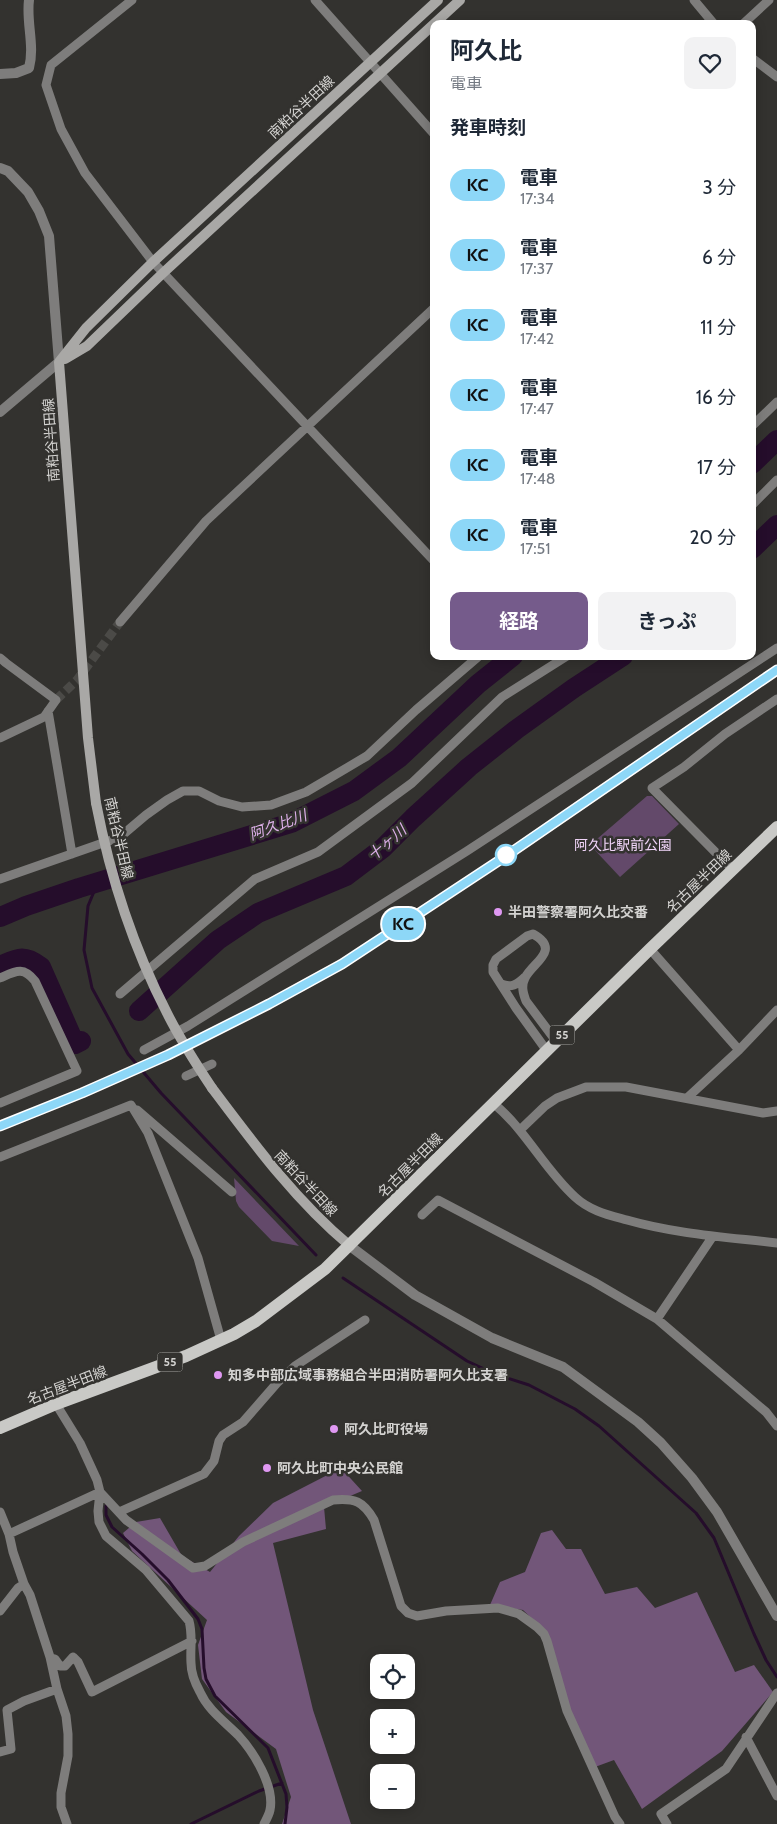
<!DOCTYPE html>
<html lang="ja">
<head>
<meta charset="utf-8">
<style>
  body { margin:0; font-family:Cabin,"Noto Sans JP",sans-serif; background:#f2f2f3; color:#1f2937; height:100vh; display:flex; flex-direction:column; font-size:19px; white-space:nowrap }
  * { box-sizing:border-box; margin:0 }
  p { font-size:16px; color:#747a83 }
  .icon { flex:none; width:28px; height:28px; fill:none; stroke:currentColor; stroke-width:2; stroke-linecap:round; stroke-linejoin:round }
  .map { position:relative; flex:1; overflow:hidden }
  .details { position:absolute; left:430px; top:20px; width:326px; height:640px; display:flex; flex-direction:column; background:#fff; border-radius:10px; box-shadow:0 2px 12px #0003 }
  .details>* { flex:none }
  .badge { padding:0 10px; border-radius:16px; font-size:18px; line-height:32px }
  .fabs { position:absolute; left:370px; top:1654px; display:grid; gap:10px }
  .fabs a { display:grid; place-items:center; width:45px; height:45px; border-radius:10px; background:#fff; box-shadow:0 2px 12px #0003; font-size:25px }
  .map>.badge { position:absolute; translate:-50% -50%; box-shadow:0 0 0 2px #fff }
  h2 { padding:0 20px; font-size:19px; line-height:45px }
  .round { display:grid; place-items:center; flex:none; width:52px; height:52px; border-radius:10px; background:#f2f2f3 }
  .head { display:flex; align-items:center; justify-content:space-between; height:85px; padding:0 20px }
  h1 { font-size:24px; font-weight:700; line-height:38px }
  .button { display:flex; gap:10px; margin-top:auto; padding:10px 20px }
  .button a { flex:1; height:58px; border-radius:10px; background:#755b8b; color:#fff; font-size:20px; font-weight:700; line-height:58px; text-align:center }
  .button a+a { background:#f2f2f3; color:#1f2937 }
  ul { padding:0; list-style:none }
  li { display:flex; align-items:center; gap:15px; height:70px; padding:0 20px }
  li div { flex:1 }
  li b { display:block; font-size:19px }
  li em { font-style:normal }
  li .badge { min-width:55px; font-weight:700; text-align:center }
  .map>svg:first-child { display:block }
</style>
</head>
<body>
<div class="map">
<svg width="777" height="1824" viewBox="0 0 777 1824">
  <rect width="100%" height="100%" fill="#33322f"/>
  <path fill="#63496a" d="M647,796h5l27,28 -59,53 -30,-32z
    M234,1178l65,68 -27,-5 -33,-34 -3,-6z"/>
  <path fill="#725679" d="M341,1468l21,23 -38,16 2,22 -53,14 40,167 38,114h-69l9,-27 -15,-48 -50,-37 -24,-33 -4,-34 9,-25 -75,-69 -9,-18 13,-11 24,-4 22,38 28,16 29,-36 34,-33z
    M552,1530l14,19h15l24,45 32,-7 18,21 42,-16 38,80 19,-7 19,27 -51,59 -80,58 -28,-49 -19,7 -25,-58 -24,-77 -23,-22 -33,-5 10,-23 25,-10 16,-39z"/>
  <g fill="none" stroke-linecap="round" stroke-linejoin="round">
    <path stroke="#250d2b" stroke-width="3" d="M98,882l-10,24 -4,44 8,38 36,66 33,39 155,162
      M343,1278l124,83 28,13 34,11 46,24 24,17 97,87 18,25 40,96 12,26 11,17
      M106,1506v9l6,12 30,27 26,26 30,39 4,10 2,39 2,11 9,17 53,52 18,46 1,13 -2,17
      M191,1824l68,-33 23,-8"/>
    <path stroke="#250d2b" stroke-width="20" d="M752,464l25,-24
      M752,549l25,-24
      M0,917l26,-11 53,-18 212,-65 63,-32 45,-33 79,-74 35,-28
      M0,966c18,-8 24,-12 41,1l34,77 6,-3
      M139,1011l79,-71 40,-27 88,-37 37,-28 30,-30 56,-51 48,-38 57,-41 49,-32"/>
    <path stroke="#4b4a47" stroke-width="9" stroke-dasharray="9 4.5" stroke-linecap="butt" d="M56,700l21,-20 43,-58"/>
    <path stroke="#7e7d7c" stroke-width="9" d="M132,0l-81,65 -5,20 15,44 24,44 68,89 281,299
      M315,0l119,134
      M694,0l20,24
      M743,24l26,-24
      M752,58l25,19
      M752,426l25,-24
      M752,505l25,-25
      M120,622l86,-101 228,-213
      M0,658l6,5 50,37 -12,17 -44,21
      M48,711l24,143
      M733,870l-81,-82 32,-21 41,-33 52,-35
      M0,879l120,-42 26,-22 21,-15 16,-9h16l20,10 23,6 29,-2 35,-13 61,-36 49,-46 63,-54
      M650,949l89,101
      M0,978c16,-7 23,-12 35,3l42,90 -77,32
      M501,984c10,4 16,1 24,-7
      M120,994l135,-115 63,-27 94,-69 90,-86 65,-41
      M144,1050l44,-24 279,-175 310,-203
      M547,1051l-31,-43 -23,-36v-7l3,-6 31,-23 6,-2c29,16 -1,29 -8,44 -4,8 -2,15 1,23l30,40
      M186,1076l26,-12
      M687,1098l52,-48 38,-40
      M493,1103c33,27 51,66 82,94 15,14 34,18 52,23 49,14 99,17 150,23
      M137,1110l95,82
      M520,1130l25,-24 12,-8 29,-11h40l137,26 14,-2
      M0,1157l131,-52 17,28 50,125 23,82
      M422,1215l16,-15 156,82 63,37 109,93 11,14
      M657,1319l56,-83
      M56,1404l24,39 17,37 3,12 -2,19 1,11 7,14 40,34 43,51c4,14 1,28 2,42 0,10 4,20 9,29 8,18 24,29 38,43 15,16 37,51 32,75 -1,5 -4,10 -6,14
      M100,1492l26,28 67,48 12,-2 38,-24 90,-42c22,-2 30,1 41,20l27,86 7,7 9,3 29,-5 52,-3 21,6 18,13 7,7 3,7 20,70 48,106 5,7
      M0,1512l9,22 4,18 11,32 6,11 20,62 7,32 9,27 2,18v22l-7,37v14l6,17
      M119,1512l85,-38 10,-13 5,-20 4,-6 20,-13 34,-39 18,-17 70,-46
      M9,1534l91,-42
      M0,1611l18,-23 6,-4
      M51,1658l4,1 5,7h5l8,-9 5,5 14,30 100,-51
      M746,1737l31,59
      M0,1752l11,-3 -4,-39 17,-9 33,-12
      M667,1824l-6,-10 65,-45 51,-76"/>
    <path stroke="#7e7d7c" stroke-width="10" d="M0,74l16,-1 13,-5c6,-22 -3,-46 0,-68
      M0,168l8,3 20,21 11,19 10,25 10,126 -59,50
      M350,1246l65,49 77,43 71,29 75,55 23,21 31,35 25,34 60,104"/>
    <path stroke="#a9a8a6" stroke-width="10" d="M65,359l22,-13 76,-73 297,-273
      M96,803l-8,-65 -29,-376 27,-34 67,-66 285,-262
      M212,1088c42,56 84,113 138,158"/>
    <path stroke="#c9c9c6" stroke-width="12" d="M0,1428l56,-24 130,-48 48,-22 22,-13 69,-52 325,-320 127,-122"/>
    <path stroke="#b6b5b3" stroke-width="3" stroke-dasharray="9 9" stroke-linecap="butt" d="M0,1126l82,-33 86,-38 101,-51 74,-40 163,-108 271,-186"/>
    <path stroke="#a9a8a6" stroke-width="10" d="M96,803c14,73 37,144 71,210 13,26 29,51 45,75"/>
  </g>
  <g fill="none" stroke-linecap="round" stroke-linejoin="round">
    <g stroke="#fff" stroke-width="11">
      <path id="line" d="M0,1126l82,-33 86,-38 101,-51 73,-40 164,-108 271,-186"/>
    </g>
    <use href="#line" stroke="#8dd7f7" stroke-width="8"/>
  </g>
  <circle fill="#fff" stroke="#8dd7f7" stroke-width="2.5" cx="506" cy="855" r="10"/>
  <g fill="#df98f2" stroke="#33322f" stroke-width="2">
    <circle cx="498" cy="912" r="5"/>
    <circle cx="218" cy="1375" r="5"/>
    <circle cx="334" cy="1429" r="5"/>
    <circle cx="267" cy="1468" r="5"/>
  </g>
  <g text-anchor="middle" stroke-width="5" stroke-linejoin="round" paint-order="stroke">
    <g fill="#33322f" stroke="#a4a3a0" stroke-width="1">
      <rect x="549.5" y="1025.5" width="25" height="19" rx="4"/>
      <rect x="157.5" y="1352.5" width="25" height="19" rx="4"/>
    </g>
    <g font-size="12" font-weight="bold" fill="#d4d3d1">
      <text x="562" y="1039">55</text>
      <text x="170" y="1366">55</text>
    </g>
    <g font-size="14" fill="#d4d3d1" stroke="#33322f">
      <text transform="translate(301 107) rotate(-43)" y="5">南粕谷半田線</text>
      <text transform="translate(51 440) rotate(-94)" y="5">南粕谷半田線</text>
      <text transform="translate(119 838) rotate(77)" y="5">南粕谷半田線</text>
      <text transform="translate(699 881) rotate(-44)" y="5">名古屋半田線</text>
      <text transform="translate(410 1165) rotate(-45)" y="5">名古屋半田線</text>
      <text transform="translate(306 1183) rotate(47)" y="5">南粕谷半田線</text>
      <text transform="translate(67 1385) rotate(-21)" y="5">名古屋半田線</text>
    </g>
    <g font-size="14" fill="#f1d5f9" stroke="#33322f">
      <text x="623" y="850">阿久比駅前公園</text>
    </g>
    <g font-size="14" font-weight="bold" fill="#d4d3d1" stroke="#33322f" text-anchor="start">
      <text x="508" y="917">半田警察署阿久比交番</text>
      <text x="228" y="1380">知多中部広域事務組合半田消防署阿久比支署</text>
      <text x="344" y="1434">阿久比町役場</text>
      <text x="277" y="1473">阿久比町中央公民館</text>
    </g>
    <g font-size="15" font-style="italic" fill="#deb0ea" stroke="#33322f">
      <text transform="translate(278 825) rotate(-20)" y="5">阿久比川</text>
      <text transform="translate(387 843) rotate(-41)" y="5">十ヶ川</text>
    </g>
  </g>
</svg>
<div class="fabs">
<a><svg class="icon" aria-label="locate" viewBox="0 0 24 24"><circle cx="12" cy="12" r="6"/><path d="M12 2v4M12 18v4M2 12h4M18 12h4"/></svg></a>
<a>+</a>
<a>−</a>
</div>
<b class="badge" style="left:403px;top:924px;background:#8dd7f7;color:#111">KC</b>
<section class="details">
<div class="head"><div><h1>阿久比</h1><p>電車</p></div><a class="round"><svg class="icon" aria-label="heart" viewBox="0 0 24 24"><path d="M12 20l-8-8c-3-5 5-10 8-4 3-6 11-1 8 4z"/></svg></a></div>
<h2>発車時刻</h2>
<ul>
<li><span class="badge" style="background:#8dd7f7;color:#111">KC</span><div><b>電車</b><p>17:34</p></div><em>3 分</em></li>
<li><span class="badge" style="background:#8dd7f7;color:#111">KC</span><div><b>電車</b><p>17:37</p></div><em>6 分</em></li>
<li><span class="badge" style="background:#8dd7f7;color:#111">KC</span><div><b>電車</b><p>17:42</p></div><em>11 分</em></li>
<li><span class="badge" style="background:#8dd7f7;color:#111">KC</span><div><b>電車</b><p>17:47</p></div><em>16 分</em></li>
<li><span class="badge" style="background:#8dd7f7;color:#111">KC</span><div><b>電車</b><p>17:48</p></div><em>17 分</em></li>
<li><span class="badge" style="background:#8dd7f7;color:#111">KC</span><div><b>電車</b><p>17:51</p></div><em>20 分</em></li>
</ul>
<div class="button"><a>経路</a><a>きっぷ</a></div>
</section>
</div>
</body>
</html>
